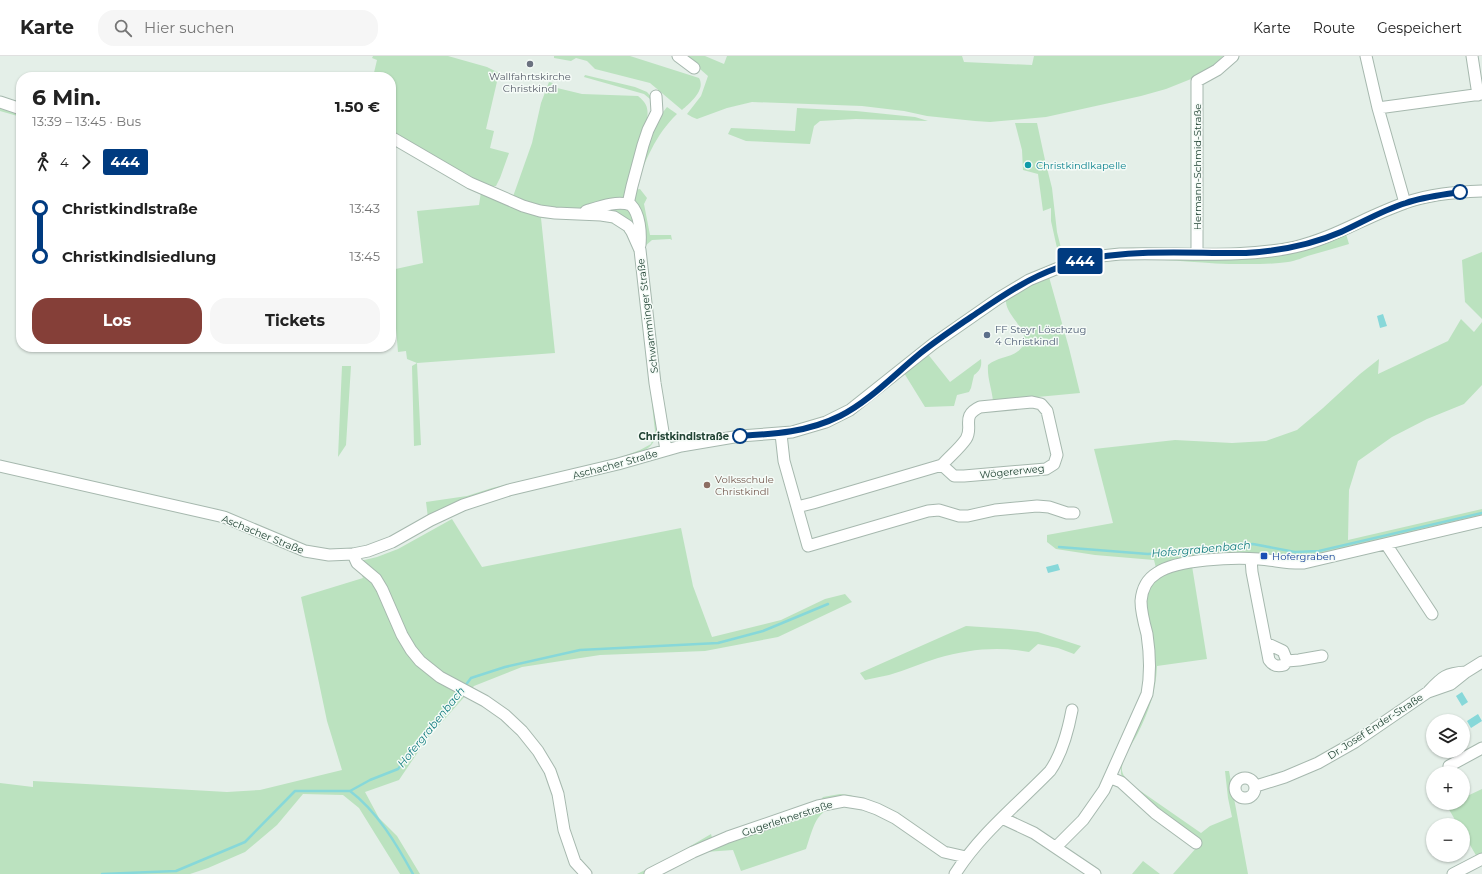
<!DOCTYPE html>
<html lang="de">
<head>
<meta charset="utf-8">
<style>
  body { margin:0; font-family:Montserrat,sans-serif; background:#f6f6f6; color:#222; height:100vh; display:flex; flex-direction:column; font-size:15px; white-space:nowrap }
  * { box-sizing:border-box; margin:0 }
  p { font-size:13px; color:#767676 }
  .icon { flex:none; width:22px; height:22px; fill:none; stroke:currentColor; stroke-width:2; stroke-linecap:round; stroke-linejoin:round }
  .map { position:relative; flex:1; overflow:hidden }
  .side { position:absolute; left:16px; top:16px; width:380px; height:280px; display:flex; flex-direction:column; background:#fff; border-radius:16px; box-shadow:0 1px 3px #0004 }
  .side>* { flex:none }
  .badge { padding:0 8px; border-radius:3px; font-size:14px; line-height:26px }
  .controls { position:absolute; left:1426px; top:658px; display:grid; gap:8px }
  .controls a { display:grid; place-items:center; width:44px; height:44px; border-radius:50%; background:#fff; box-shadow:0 1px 3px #0004; font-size:20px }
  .map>.badge { position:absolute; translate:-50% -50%; box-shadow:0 0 0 2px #fff }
  .legs { display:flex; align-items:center; gap:6px; height:44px; padding:0 16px; font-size:13px }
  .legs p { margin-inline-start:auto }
  .headline { display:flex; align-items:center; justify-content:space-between; height:68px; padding:0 16px }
  h1 { font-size:22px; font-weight:700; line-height:30px }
  .action { display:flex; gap:8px; margin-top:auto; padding:8px 16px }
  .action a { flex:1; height:46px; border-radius:16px; background:#853f38; color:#fff; font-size:16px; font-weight:700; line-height:46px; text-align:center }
  .action a+a { background:#f6f6f6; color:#222 }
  ul { padding:0 16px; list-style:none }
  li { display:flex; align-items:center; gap:14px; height:48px; font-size:15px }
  li i { display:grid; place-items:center; width:6px; height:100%; margin:0 5px; background:currentColor }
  li i::after { content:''; width:10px; height:10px; margin:-5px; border:3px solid; border-radius:50%; background:#fff }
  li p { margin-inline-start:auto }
  li:first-child i { background:linear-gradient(#0000 50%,currentColor 0) }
  li:last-child i { background:linear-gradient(currentColor 50%,#0000 0) }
  header { display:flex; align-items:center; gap:24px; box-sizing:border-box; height:56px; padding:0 20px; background:#fff; border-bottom:1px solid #e0e0e0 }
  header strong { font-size:19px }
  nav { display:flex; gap:22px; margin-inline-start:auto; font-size:14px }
  .search { width:280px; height:36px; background:#f6f6f6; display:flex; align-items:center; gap:10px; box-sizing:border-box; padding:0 14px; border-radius:16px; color:#767676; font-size:15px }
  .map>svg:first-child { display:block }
</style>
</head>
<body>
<header>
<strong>Karte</strong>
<div class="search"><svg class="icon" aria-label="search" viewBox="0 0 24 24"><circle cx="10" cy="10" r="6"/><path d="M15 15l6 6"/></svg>Hier suchen</div>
<nav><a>Karte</a><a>Route</a><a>Gespeichert</a></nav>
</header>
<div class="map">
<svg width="1482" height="818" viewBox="0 0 1482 818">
  <rect width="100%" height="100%" fill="#e4efe8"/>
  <path fill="#bbe2bf" d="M373,0h75l39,11 12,6 -13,56 8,2 -4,17 19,5 -9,25 -4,8 -12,1 -93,-53v-57h-18l4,-17 -5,-2z
    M554,0h76l69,22c7,12 -9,25 -17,32l-32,-27 -55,-14 -8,-8 -11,-3 -5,3 -17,-3z
    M685,0h20l19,8 3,-8h235l2,6 68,3 2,-9h189l-13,13 -19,10 -25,10 -25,7 -95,21 -56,5 -15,-1 -48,-5 -23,-5 -42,-5 -110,-4 -25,6 -30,11 -5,-2 -5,-3 14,-18 7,-20z
    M585,19l50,12 12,5 6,7v5l-3,-5 -6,-5 -60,-17z
    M549,26l4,1v4l29,7 56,2c11,9 10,14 9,26 0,7 1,14 1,21l15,-31 4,-5 10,7c-22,21 -32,48 -43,76l6,-1 7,9 -3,6 6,31h21l1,5 -2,-1 -18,1 -16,14 21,177c-3,18 -12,19 -27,25l-202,62 -2,-16 41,-6 25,-8 127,-30 21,-8 11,-6 4,-13 -20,-176c-3,-9 -6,-18 -12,-25 -13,-15 -62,-10 -82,-12l14,135 -138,10 4,82 -7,1 -2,-80 5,-3 -10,-4 -1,-8 -8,1 -7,-82 32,-7 -6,-52 62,-6 2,-13 29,13 22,-62 9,-40z
    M0,41l21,6v14l-21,-6z
    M797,52l59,3 59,6 13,4 -72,-2 -36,2 -6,5 -4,18 -64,-3 -18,-7 3,-6 64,3z
    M1015,67h22l8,37 7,28 5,44 6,24 -4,1 -8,-36v-13l-8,3 -5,-37 -15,-4 -1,-20z
    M1346,178l3,10c-12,4 -25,7 -38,11 -7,2 -15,6 -23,7 -13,2 -27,2 -40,2 -70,1 -131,-18 -199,13l20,71 11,45 -87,8c-1,-12 -6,-23 -5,-36 11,-10 30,-6 37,-23 0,-16 -20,-28 -19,-42l26,-17 31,-13 51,-12h96z
    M1482,196v67l-17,-17 -3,-42z
    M1461,263l13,13 8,-10v63l-18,19 -37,15 -35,18 -34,24 -9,29 -1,50 134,-31v8l-177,42 -149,9 -2,-8 -59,-5 -39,-6 -9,-7v-7l66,-12 -19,-74 81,-9 57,3 34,-2 31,-11 26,-22 37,-34 19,-15 -1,15 70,-33z
    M927,297l23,29 31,-23c1,8 -1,12 -7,16l-3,13 -2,4 -12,3 -3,11 -29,1 -21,-34z
    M342,310h9l-5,79 -8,12z
    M452,463l30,48 199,-39 12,58 19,51 69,-17 44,-21 20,-5 7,8 -74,35 -73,14 -105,4 -78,12 -48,19 -48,54 -27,40 -34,12 14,26 18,18 23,38h-20l-41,-66 -16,-13 -40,-1 -26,31 -32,27 -37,16 -18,6h-190v-91l33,4v-6l194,11 33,-2 82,-20 -15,-49 -26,-124 62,-19 -7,-16 21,-5 21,-8z
    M1192,510l15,93 -50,7c-1,25 -8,45 -19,67 -5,10 -15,23 -16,34 -1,7 4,11 7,16l72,50 9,-7 22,-9 -4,-19 -3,-27h4l19,103h-75l24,-27 -73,-67 -3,-6v-9l29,-67 -5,-103 12,-19z
    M966,570l45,3 27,3 43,14 -7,8 -16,-6 -20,-4 -9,8c-30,-6 -61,-3 -91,6 -16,5 -32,12 -49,17 -8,2 -16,3 -24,5l-5,-7z
    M1482,733v66l-5,2 -14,-24v-8h-5l-11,-19 6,-3h10v-5z
    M840,738l10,1 31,11 -63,-2 5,-7z
    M837,747c34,-1 62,18 87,39l-1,2c-23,-19 -79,-60 -105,-26 -5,7 -9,22 -12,31l-65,22 -8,-21 -28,2 -50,22c57,-30 118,-57 182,-71z
    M711,778l2,7 -68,33h-8l40,-20z
    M1143,805l17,13h-28z"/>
  <path fill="#87d8d9" d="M1383,258l4,12 -7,2 -3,-12z
    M1058,508l2,6 -12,3 -2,-6z
    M1462,636l6,10 -6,4 -6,-10z
    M1478,658l4,7 -11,7 -4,-7z"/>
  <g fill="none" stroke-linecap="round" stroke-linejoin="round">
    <path stroke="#87d8d9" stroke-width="2.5" d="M1059,491l89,7 105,-10 42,8 24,-1 163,-38
      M465,630l6,-8 34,-11 75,-17 138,-7 45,-12 65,-27
      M350,735c27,20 47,54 63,83
      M102,818l74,-3 69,-29 50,-51h55l20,-11 28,-11 62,-77"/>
    <g stroke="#a6b8ae" stroke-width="13">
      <path id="minor" d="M678,0l16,12
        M1366,0l12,52 27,95
        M1472,0l6,39
        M0,46l21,7
        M1378,52l104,-14
        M391,81l79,46 53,23 17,5 15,2 46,2 13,2 14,9 4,6 8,18 15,133 11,67
        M628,148l4,-18 11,-41 5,-15 9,-18 -1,-16
        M586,155c13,-4 31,-11 45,-6 9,9 10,28 9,40
        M1197,197v-172l20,-11 16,-14
        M1032,346l9,2 6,7 10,44 -3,9 -8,5 -82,7h-10l-12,-11c7,-8 18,-17 24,-26 8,-12 -6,-23 14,-32z
        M781,378l3,27 13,46 16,-4 129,-38
        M0,410l224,51 81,34 24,4 24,-1 15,-3 24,-9 39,-22 32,-15 46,-15 109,-26 63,-18 59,-10 52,-4 34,-10 24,-12 83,-66 66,-46 30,-18 39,-16 33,-8 19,-2c57,-2 120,5 175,-7 39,-9 72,-31 110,-44 24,-9 51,-11 77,-12
        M797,451l11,39 120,-35 11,-1 20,6h9l27,-6 42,-4 12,1 18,6h7
        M1386,488l46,70
        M353,498l4,9 19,16 6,10 20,46 9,15 9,11 20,16 45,24 20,14 17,16 16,20 12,20 8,23 6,36 11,32 11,12
        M1251,503l1,13 17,88c4,6 8,7 15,5l3,-4 -4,-10 -17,-8
        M1287,605l12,-1 23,-4
        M1429,635c13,-14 17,-18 37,-19
        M1449,710l33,-18
        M1235 732a10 10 0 1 1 20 0a10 10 0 1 1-20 0Z
        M1111,722l10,4 34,31 41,30
        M1256,730l29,-9 33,-14 37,-21 73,-50 23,-8 15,-12 16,-10
        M1002,762l32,15 61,41
        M1056,791l27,-27 21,-30 43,-96c4,-21 3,-40 0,-60 -3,-11 -6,-22 -6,-33 1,-12 6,-22 16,-28 20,-14 77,-16 102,-14 15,1 30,5 45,4l178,-42
        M650,818l43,-22 35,-15 90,-31 26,-5 19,3 14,5 18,9 49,34 22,5
        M955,818c25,-40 62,-69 95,-103 12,-17 18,-40 22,-61
        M1453,818l29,-15"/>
    </g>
    <use href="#minor" stroke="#fff" stroke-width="11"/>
  </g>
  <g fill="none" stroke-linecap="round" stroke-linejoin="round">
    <g stroke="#fff" stroke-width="9">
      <path id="line-1" d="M740,380c35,-2 68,-4 100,-20 28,-14 53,-40 77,-60 17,-14 35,-26 54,-39 27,-18 55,-38 86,-49 58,-22 128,-14 189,-15 33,-2 65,-8 95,-21 22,-10 42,-22 65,-29 17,-6 36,-8 54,-11"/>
    </g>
    <use href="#line-1" stroke="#003b80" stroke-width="6"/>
  </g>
  <circle fill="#6b7280" stroke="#f5fbf7" stroke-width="1.5" cx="530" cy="8" r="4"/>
  <circle fill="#0f9aa8" stroke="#f5fbf7" stroke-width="1.5" cx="1028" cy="109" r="4"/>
  <g fill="#fff" stroke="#003b80" stroke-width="2">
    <circle cx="1460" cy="136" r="7"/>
    <circle cx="740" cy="380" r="7"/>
  </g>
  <circle fill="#5c6f8a" stroke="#f5fbf7" stroke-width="1.5" cx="987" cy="279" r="4"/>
  <circle fill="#8d6e63" stroke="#f5fbf7" stroke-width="1.5" cx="707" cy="429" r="4"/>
  <rect fill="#1a4fb4" stroke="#f5fbf7" stroke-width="1.5" x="1260" y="496" width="8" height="8" rx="2"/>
  <g text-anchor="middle" stroke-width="3" stroke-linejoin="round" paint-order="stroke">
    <g font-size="10" fill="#5b616d" stroke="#f5fbf7">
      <text x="530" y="24">Wallfahrtskirche<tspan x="530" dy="12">Christkindl</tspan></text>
    </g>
    <g font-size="10" fill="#0d838f" stroke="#f5fbf7" text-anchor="start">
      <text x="1036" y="113">Christkindlkapelle</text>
    </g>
    <g font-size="10" fill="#214334" stroke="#f5fbf7">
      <text transform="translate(1197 111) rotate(-90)" y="4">Hermann-Schmid-Straße</text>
      <text transform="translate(647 260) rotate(-97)" y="4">Schwamminger Straße</text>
      <text transform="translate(615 408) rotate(-15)" y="4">Aschacher Straße</text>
      <text transform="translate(1012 415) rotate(-6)" y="4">Wögererweg</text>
      <text transform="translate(263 478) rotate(22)" y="4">Aschacher Straße</text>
      <text transform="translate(1375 670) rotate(-33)" y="4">Dr. Josef Ender-Straße</text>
      <text transform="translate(787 762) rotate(-18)" y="4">Gugerlehnerstraße</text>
    </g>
    <g font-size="10" fill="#4e5e75" stroke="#f5fbf7" text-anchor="start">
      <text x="995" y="277">FF Steyr Löschzug<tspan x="995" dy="12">4 Christkindl</tspan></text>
    </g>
    <g font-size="10" font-weight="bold" fill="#214334" stroke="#f5fbf7" text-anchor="end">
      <text x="729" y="384">Christkindlstraße</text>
    </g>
    <g font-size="10" fill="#785e54" stroke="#f5fbf7" text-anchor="start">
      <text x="715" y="427">Volksschule<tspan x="715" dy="12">Christkindl</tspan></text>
    </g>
    <g font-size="10" fill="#164399" stroke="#f5fbf7" text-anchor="start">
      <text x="1272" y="504">Hofergraben</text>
    </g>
    <g font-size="11" font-style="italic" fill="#147e7f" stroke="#f5fbf7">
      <text transform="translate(1201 493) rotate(-5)" y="4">Hofergrabenbach</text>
      <text transform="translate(431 671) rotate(-51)" y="4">Hofergrabenbach</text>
    </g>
  </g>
</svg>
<div class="controls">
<a><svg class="icon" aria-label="layers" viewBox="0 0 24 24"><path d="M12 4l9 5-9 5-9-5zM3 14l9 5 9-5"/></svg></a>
<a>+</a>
<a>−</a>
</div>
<b class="badge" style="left:1080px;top:205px;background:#003b80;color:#fff">444</b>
<section class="side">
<div class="headline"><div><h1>6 Min.</h1><p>13:39 – 13:45 · Bus</p></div><b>1.50 €</b></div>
<div class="legs"><svg class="icon" aria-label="walk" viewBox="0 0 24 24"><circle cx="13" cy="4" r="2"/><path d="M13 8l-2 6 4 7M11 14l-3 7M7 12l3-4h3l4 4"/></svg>4<svg class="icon" aria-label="forward" viewBox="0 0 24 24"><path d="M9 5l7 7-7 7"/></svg><b class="badge" style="background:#003b80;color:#fff">444</b></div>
<ul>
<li><i style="color:#003b80"></i><b>Christkindlstraße</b><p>13:43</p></li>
<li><i style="color:#003b80"></i><b>Christkindlsiedlung</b><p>13:45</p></li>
</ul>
<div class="action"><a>Los</a><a>Tickets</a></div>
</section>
</div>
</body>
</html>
